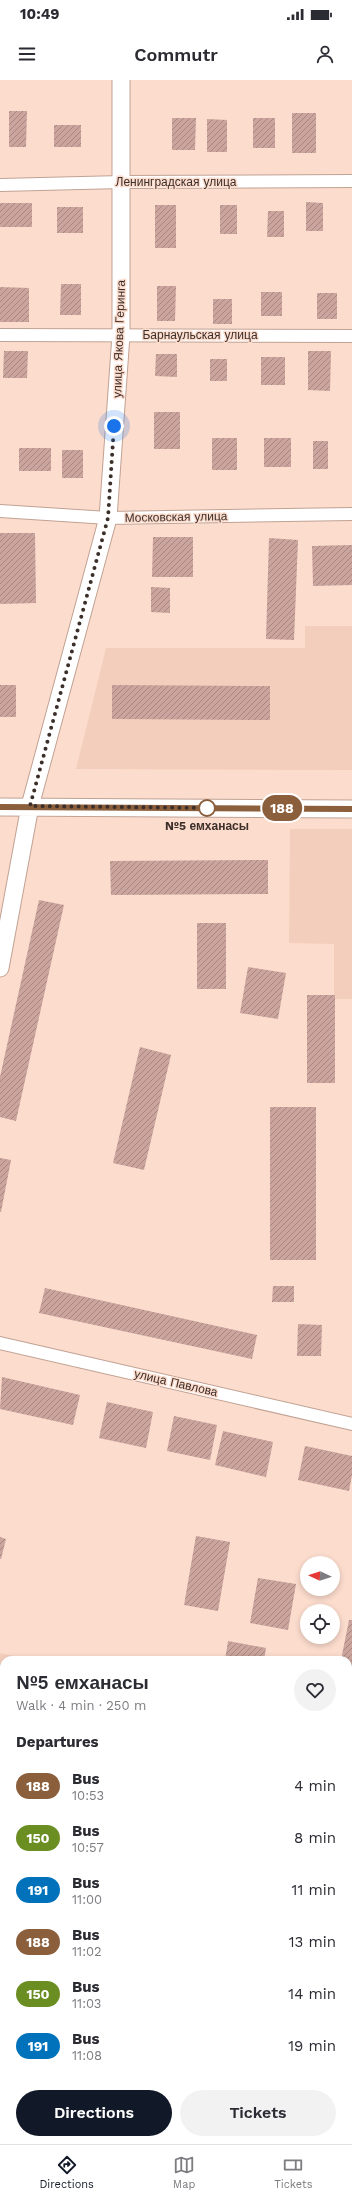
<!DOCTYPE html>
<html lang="en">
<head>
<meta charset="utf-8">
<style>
  body { margin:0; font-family:"Work Sans",sans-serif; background:#f2f2f3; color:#2b2b33; height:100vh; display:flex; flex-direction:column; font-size:15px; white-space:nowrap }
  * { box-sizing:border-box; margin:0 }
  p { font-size:13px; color:#7c7c81 }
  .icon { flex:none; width:22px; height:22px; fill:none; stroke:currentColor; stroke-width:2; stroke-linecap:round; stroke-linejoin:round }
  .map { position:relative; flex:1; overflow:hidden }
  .details { position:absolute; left:0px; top:1576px; width:352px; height:488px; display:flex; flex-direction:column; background:#fff; border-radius:12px 12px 0 0; box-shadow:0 2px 6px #0003 }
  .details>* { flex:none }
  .badge { padding:0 8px; border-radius:13px; font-size:14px; line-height:26px }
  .needle { width:26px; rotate:274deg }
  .fabs { position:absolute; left:300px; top:1476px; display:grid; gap:8px }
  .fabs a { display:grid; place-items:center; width:40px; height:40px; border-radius:50%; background:#fff; box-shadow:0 2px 6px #0003; font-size:20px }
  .you { position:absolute; width:20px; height:20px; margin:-10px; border:3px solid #fff; border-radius:50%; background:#1a73e8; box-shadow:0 0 0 6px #1a73e833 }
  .map>.badge { position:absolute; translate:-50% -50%; box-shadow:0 0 0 2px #fff }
  h2 { padding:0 16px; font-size:15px; line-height:36px }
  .round { display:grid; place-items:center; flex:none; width:42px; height:42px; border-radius:21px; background:#f2f2f3 }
  .headline { display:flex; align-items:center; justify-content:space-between; height:68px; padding:0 16px }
  h1 { font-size:19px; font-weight:600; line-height:30px }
  .primary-button { display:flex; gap:8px; margin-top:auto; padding:8px 16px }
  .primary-button a { flex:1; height:46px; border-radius:24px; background:#111827; color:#fff; font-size:16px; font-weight:600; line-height:46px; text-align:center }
  .primary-button a+a { background:#f2f2f3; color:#2b2b33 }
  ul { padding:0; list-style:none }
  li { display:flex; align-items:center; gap:12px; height:52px; padding:0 16px }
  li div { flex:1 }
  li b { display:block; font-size:15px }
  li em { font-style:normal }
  li .badge { min-width:44px; font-weight:700; text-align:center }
  .status { display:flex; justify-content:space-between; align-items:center; height:28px; padding:0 20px; background:#fff; direction:ltr }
  .status svg { height:11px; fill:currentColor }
  header { display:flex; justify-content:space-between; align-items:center; height:52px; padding:0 16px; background:#fff; font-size:18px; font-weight:600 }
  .menu { display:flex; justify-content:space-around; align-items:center; height:56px; border-top:1px solid #e1e1e2; background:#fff; font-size:11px; color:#7c7c81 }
  .menu a { display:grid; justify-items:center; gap:2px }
  .menu .active { color:#111827 }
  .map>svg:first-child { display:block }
</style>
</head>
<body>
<div class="status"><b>10:49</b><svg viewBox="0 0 49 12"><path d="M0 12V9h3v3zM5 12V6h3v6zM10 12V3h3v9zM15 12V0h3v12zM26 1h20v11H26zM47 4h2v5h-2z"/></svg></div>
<header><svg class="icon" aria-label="menu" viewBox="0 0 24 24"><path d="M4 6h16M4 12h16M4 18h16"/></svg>Commutr<svg class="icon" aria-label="person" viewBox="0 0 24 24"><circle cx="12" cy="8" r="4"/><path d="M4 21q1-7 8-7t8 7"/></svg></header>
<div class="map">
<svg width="352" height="2064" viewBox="0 0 352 2064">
  <defs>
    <pattern id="building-hatch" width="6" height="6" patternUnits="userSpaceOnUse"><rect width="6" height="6" fill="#caa49d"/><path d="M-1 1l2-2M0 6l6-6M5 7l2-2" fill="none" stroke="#a58680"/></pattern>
  </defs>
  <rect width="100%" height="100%" fill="#fcdccd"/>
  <path fill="#f4cebc" d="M305,546h47v144l-276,-1 30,-121h199z
    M290,749h62v170h-18v-55l-45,-1z
    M0,1573l34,7h-30v134l-4,-1z"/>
  <path fill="url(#building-hatch)" d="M9,31h18l-1,36h-17z
    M292,33h24v40h-24z
    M172,38h24l-1,32h-23z
    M253,38h22v30h-22z
    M207,39l20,1v32h-20z
    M54,45h27v22h-27z
    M306,122l17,1v28h-17z
    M0,123h32v24h-32z
    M155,125h21v43h-21z
    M220,125h17v29h-17z
    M57,127h26v26h-26z
    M268,131h16v26h-17z
    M61,204h20v31h-21z
    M157,206h19l-1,35h-18z
    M0,207l29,1v34h-29z
    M261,212h21v24h-21z
    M317,213h20v26h-20z
    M213,219h19v25h-19z
    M4,271h24l-1,27h-24z
    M308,271h23l-1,40 -22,-1z
    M156,274h21v23l-22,-1z
    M261,277h24v28h-24z
    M210,279h17v22h-17z
    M154,332h26v37h-26z
    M212,358h25v32h-25z
    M264,358h27v29h-27z
    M313,361h15v28h-15z
    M19,368h32v23h-32z
    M62,370h21v28h-21z
    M0,453h35l1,70 -36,1z
    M153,457h40v40h-41z
    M269,458l29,2 -4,100 -28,-1z
    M352,465v40l-39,1 -1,-40z
    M151,507l19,1v25l-19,-1z
    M0,605h16v32h-16z
    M112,605l158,1v34l-158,-1z
    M268,780v34l-157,1 -1,-34z
    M39,820l25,5 -48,216 -16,-4v-40z
    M197,843h29v66h-29z
    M248,887l38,6 -8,46 -38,-6z
    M307,915h28v88h-28z
    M140,967l31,8 -27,115 -31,-7z
    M270,1027h46v153h-46z
    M0,1078l11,2 -10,52h-1z
    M273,1206h21v16h-22z
    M45,1208l212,47 -5,24 -213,-46z
    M298,1244l24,1 -1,31h-24z
    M2,1297l78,18 -7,30 -73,-16z
    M107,1322l46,10 -7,36 -47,-10z
    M174,1336l43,9 -7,35 -43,-9z
    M223,1351l50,11 -7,35 -51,-12z
    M305,1366l47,10v19l-3,16 -51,-11z
    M196,1456l34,6 -12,69 -34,-6z
    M0,1457l6,2 -5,20h-1z
    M258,1498l38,6 -8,46 -38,-7z
    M349,1540h3v97l-4,-1v-56h-7z
    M228,1561l38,7 -2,12h-39z
    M0,1845l4,1 -2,52 -2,-1z"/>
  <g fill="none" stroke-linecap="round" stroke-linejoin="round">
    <g stroke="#c0a294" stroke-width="14">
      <path id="street" d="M0,105l122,-3 230,-1
        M0,255l352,1
        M0,431l108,7 244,-4
        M0,1263l352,81
        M348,1825l4,-19
        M297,2064l1,-4"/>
    </g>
    <g stroke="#c0a294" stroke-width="19">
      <path id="secondary" d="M0,727l352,2
        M0,888l30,-162 78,-288 13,-183v-255
        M0,2053l4,1
        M30,2060l18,4"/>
    </g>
    <use href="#street" stroke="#fff" stroke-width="12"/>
    <use href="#secondary" stroke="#fff" stroke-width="17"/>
  </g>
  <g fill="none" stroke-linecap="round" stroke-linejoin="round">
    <g stroke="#fff" stroke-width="9">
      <path id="line" d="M0,727l352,2"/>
    </g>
    <use href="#line" stroke="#8b5e3c" stroke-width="6"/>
    <path stroke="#3c2f2a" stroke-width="4" stroke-dasharray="0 7.2" d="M114,346l-6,92 -78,288 177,2"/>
  </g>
  <circle fill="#fff" stroke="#8b5e3c" stroke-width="2" cx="207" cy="728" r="8"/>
  <g text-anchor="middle" stroke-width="3" stroke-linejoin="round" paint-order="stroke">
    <g font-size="12" fill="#3c2f2a" stroke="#fcdccd">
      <text x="176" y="106">Ленинградская улица</text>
      <text x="200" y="259">Барнаульская улица</text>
      <text transform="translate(119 259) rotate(-88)" y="4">улица Якова Геринга</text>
      <text transform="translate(176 437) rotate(-1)" y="4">Московская улица</text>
      <text transform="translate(176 1303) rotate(13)" y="4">улица Павлова</text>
    </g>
    <g font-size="12" font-weight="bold" fill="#3c2f2a" stroke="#fcdccd">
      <text x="207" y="750">№5 емханасы</text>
    </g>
  </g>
</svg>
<div class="fabs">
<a><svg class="needle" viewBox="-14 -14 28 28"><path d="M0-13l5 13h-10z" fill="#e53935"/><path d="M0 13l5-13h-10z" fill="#7c7c81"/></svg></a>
<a><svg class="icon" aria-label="locate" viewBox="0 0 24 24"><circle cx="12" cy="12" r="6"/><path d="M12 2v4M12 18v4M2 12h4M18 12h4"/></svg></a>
</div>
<div class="you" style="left:114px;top:346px"></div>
<b class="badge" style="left:282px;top:728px;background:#8b5e3c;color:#fff">188</b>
<section class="details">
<div class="headline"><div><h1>№5 емханасы</h1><p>Walk · 4 min · 250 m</p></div><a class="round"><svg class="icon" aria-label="heart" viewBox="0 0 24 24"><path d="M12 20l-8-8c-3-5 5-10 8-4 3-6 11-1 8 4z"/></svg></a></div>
<h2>Departures</h2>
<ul>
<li><span class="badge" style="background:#8b5e3c;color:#fff">188</span><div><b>Bus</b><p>10:53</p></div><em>4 min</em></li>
<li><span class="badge" style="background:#6b8e23;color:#fff">150</span><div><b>Bus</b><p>10:57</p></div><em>8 min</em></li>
<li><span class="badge" style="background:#0072bc;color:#fff">191</span><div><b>Bus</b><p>11:00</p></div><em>11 min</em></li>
<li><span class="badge" style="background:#8b5e3c;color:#fff">188</span><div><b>Bus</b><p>11:02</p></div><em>13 min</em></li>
<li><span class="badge" style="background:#6b8e23;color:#fff">150</span><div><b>Bus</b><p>11:03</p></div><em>14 min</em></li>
<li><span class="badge" style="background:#0072bc;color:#fff">191</span><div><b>Bus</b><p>11:08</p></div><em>19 min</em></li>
</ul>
<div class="primary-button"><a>Directions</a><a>Tickets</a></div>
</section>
</div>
<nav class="menu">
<a class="active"><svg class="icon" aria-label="directions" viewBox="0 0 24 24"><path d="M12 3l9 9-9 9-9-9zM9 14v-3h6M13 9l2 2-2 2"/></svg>Directions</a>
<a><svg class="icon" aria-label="map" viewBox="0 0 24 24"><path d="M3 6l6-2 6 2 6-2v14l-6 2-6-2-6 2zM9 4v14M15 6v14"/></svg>Map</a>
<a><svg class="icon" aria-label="tickets" viewBox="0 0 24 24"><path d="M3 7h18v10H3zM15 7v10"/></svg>Tickets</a>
</nav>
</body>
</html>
